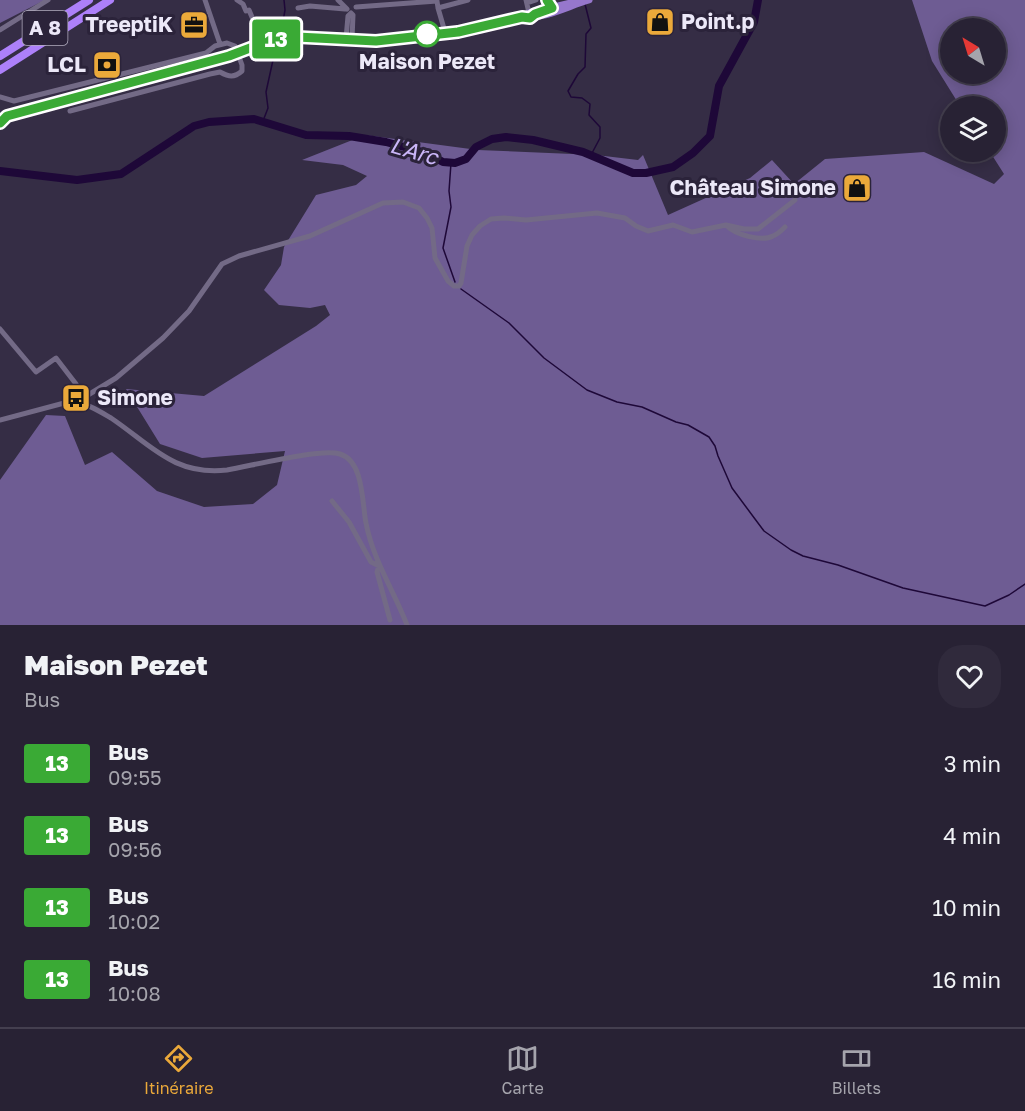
<!DOCTYPE html>
<html lang="fr">
<head>
<meta charset="utf-8">
<style>
  body { margin:0; font-family:"Golos Text",sans-serif; background:#302a3c; color:#f1f3f6; height:100vh; display:flex; flex-direction:column; font-size:22px; white-space:nowrap }
  * { box-sizing:border-box; margin:0 }
  p { font-size:20px; color:#a5a4ac }
  .icon { flex:none; width:33px; height:33px; fill:none; stroke:currentColor; stroke-width:2; stroke-linecap:round; stroke-linejoin:round }
  .map { position:relative; height:625px; overflow:hidden }
  .panel { display:flex; flex-direction:column; background:#282234; flex:1 }
  .panel>* { flex:none }
  .badge { padding:0 12px; border-radius:4px; font-size:21px; line-height:39px }
  .needle { width:39px; rotate:322deg }
  .buttons { position:absolute; left:940px; top:18px; display:grid; gap:12px }
  .buttons a { display:grid; place-items:center; width:66px; height:66px; border-radius:50%; background:#282234; box-shadow:0 3px 15px #0003,0 0 0 2px #443f4f; font-size:30px }
  .map>.badge { position:absolute; translate:-50% -50%; box-shadow:0 0 0 3px #fff }
  .round { display:grid; place-items:center; flex:none; width:63px; height:63px; border-radius:24px; background:#302a3c }
  .headline { display:flex; align-items:center; justify-content:space-between; height:102px; padding:0 24px }
  h1 { font-size:28px; font-weight:800; line-height:45px }
  ul { padding:0; list-style:none }
  li { display:flex; align-items:center; gap:18px; height:72px; padding:0 24px }
  li div { flex:1 }
  li b { display:block; font-size:22px }
  li em { font-style:normal }
  li .badge { min-width:66px; font-weight:700; text-align:center }
  .dock { display:flex; justify-content:space-around; align-items:center; height:84px; border-top:2px solid #443f4f; background:#282234; font-size:16px; color:#a5a4ac }
  .dock a { display:grid; justify-items:center; gap:3px }
  .dock .active { color:#eba93a }
  .map>svg:first-child { display:block }
</style>
</head>
<body>
<div class="map">
<svg width="1025" height="625" viewBox="0 0 1025 625">
  <rect width="100%" height="100%" fill="#352d45"/>
  <path fill="#6e5c93" fill-rule="evenodd" d="M0,0h45l-45,23z
    M912,0h113v625h-1025v-145l46,-65 19,1 20,49 27,-13 45,39 47,16 49,-3 24,-19 8,-34 -83,7 -42,-14 -34,-55 78,7 112,-70 14,-11 -5,-10 -15,3 -31,-3 -15,-15 17,-25 3,-18 32,-52 40,-10 11,-9 -24,-11 -41,-5 63,-25 113,15 118,5 42,5 5,-5 25,60 82,-37 22,-18 22,24 31,-25 99,-7 70,32 10,-10 -14,-22h6v-46h-36l-28,-45zM951,28h45v46h-45z"/>
  <g fill="none" stroke-linecap="round" stroke-linejoin="round">
    <path stroke="#1e0838" stroke-width="1.5" d="M585,4l6,24 -5,6 -1,33 -7,7 -10,17 3,6 11,1 8,6 -1,11 11,12v11l-9,17
      M281,33l4,-23 -1,-10
      M263,121l5,-13 -2,-16 9,-41
      M451,163l-2,28 2,16 -8,41 12,34
      M461,289l48,34 35,35 43,32 30,12 25,5 34,15 12,3 21,12 6,9 3,10 14,32 23,31 9,12 27,19 12,6 35,9 65,23 82,18 24,-11 16,-11"/>
    <path stroke="#1e0838" stroke-width="8" d="M0,171l77,9 44,-6 73,-48 15,-4 45,-3 52,16 43,1 37,6 40,11 17,9 12,1 11,-4 10,-12 16,-8 14,-2 27,3 50,12 50,21h13l27,-6 20,-14 17,-17 9,-50 35,-64 4,-22"/>
    <path stroke="#736a86" stroke-width="5" d="M205,0l15,44
      M237,0l6,4 3,7 3,-1 5,12
      M338,0l9,9
      M526,0l3,13
      M547,0l5,6 -1,3
      M527,3l9,-3
      M356,7l81,-6 1,7
      M298,8l12,-2 35,3
      M0,30l48,-30
      M445,32l-7,-24 30,-8
      M346,39l2,-23 3,-3 2,2 -1,24
      M0,97l14,4 192,-48 9,-7 12,-3 8,3 7,19v6c-8,7 -13,6 -22,1l-10,2 -140,37
      M727,226c9,9 35,16 46,10 5,-2 9,-6 12,-9
      M0,329l36,43 20,-14 20,26 7,14
      M72,402c15,1 27,9 39,16 40,27 63,58 116,52 24,-4 93,-22 113,-16 24,7 22,50 26,69 7,37 28,68 41,102
      M0,420l83,-22 33,-20 47,-40 26,-27 33,-47 17,-8 71,-20 73,-33 20,-1 16,6 8,10 5,10 3,30 13,23 6,5h5l2,-3 6,-37 5,-11 8,-9 11,-7 13,-1 22,2 71,-7 28,5 11,8 12,5 25,-6 19,7 34,-7 18,4h14l37,-29
      M332,501l17,21 22,40 8,4 -2,6 13,48"/>
    <path stroke="#9677cc" stroke-width="7" d="M523,17c22,2 45,-11 66,-17
      M0,117l229,-61 49,-18h41l57,3 102,-13 44,-11 7,-4 54,-13"/>
    <path stroke="#ad80fa" stroke-width="8" d="M0,56l89,-56
      M0,70l110,-70"/>
  </g>
  <g fill="none" stroke-linecap="round" stroke-linejoin="round">
    <g stroke="#fff" stroke-width="14">
      <path id="line" d="M0,123l7,-7 222,-60 42,-16 26,-3 79,4 82,-9 64,-15 8,1 5,-4 17,-6 -5,-8"/>
    </g>
    <use href="#line" stroke="#3aaa35" stroke-width="9"/>
  </g>
  <defs>
    <g id="shop-square" transform="scale(1.5)"><rect x="-9" y="-9" width="18" height="18" rx="4" fill="#eba93a" stroke="#2b233a"/><path d="M-5-2.5h2.3a2.7 3.5 0 0 1 5.4 0H5L5.5 6h-11ZM-1.5-2.5h3a1.5 2.3 0 0 0-3 0Z" fill="#111"/></g>
    <g id="office-square" transform="scale(1.5)"><rect x="-9" y="-9" width="18" height="18" rx="4" fill="#eba93a" stroke="#2b233a"/><path d="M-6-3h4V-5.5h4V-3h4V5H-6ZM-1-4.5V-3h2v-1.5ZM-6 0V1H6V0Z" fill="#111"/></g>
    <g id="bank-square" transform="scale(1.5)"><rect x="-9" y="-9" width="18" height="18" rx="4" fill="#eba93a" stroke="#2b233a"/><path d="M-6-4H6V4H-6ZM0-2.3a2.3 2.3 0 1 0 0 4.6a2.3 2.3 0 1 0 0-4.6Z" fill="#111"/></g>
    <g id="bus-square" transform="scale(1.5)"><rect x="-9" y="-9" width="18" height="18" rx="4" fill="#eba93a" stroke="#2b233a"/><path d="M-5-6H5V4H4V6H2V4H-2V6H-4V4H-5ZM-3.5-4V0h7V-4ZM-3.5 1.2v1.5H-2V1.2ZM2 1.2v1.5H3.5V1.2Z" fill="#111"/></g>
  </defs>
  <g fill-rule="evenodd">
    <use href="#shop-square" x="660" y="22"/>
    <use href="#office-square" x="194" y="25"/>
    <use href="#bank-square" x="107" y="65"/>
    <use href="#shop-square" x="857" y="188"/>
    <use href="#bus-square" x="76" y="398"/>
  </g>
  <circle fill="#fff" stroke="#3aaa35" stroke-width="3" cx="427" cy="34" r="12"/>
  <g text-anchor="middle" stroke-width="6" stroke-linejoin="round" paint-order="stroke">
    <rect fill="#2b233a" stroke="#b2adbf" stroke-width="1.5" x="22.5" y="11" width="45" height="34" rx="4.5"/>
    <g font-size="20" font-weight="bold" fill="#ece8f8">
      <text x="45" y="35">A 8</text>
    </g>
    <g font-size="21" font-weight="bold" fill="#ece8f8" stroke="#2b233a" text-anchor="end">
      <text x="681" y="29" text-anchor="start">Point.p</text>
      <text x="173" y="32">TreeptiK</text>
      <text x="86" y="72">LCL</text>
      <text x="836" y="195">Château Simone</text>
      <text x="97" y="405" text-anchor="start">Simone</text>
    </g>
    <g font-size="21" font-weight="bold" fill="#ece8f8" stroke="#2b233a">
      <text x="427" y="69">Maison Pezet</text>
    </g>
    <g font-size="22" font-style="italic" fill="#cab6f8" stroke="#2b233a">
      <text transform="translate(414 151) rotate(16)" y="8">L'Arc</text>
    </g>
  </g>
</svg>
<div class="buttons">
<a><svg class="needle" viewBox="-14 -14 28 28"><path d="M0-13l5 13h-10z" fill="#e53935"/><path d="M0 13l5-13h-10z" fill="#a5a4ac"/></svg></a>
<a><svg class="icon" aria-label="layers" viewBox="0 0 24 24"><path d="M12 4l9 5-9 5-9-5zM3 14l9 5 9-5"/></svg></a>
</div>
<b class="badge" style="left:276px;top:39px;background:#3aaa35;color:#fff">13</b>
</div>
<section class="panel">
<div class="headline"><div><h1>Maison Pezet</h1><p>Bus</p></div><a class="round"><svg class="icon" aria-label="heart" viewBox="0 0 24 24"><path d="M12 20l-8-8c-3-5 5-10 8-4 3-6 11-1 8 4z"/></svg></a></div>
<ul>
<li><span class="badge" style="background:#3aaa35;color:#fff">13</span><div><b>Bus</b><p>09:55</p></div><em>3 min</em></li>
<li><span class="badge" style="background:#3aaa35;color:#fff">13</span><div><b>Bus</b><p>09:56</p></div><em>4 min</em></li>
<li><span class="badge" style="background:#3aaa35;color:#fff">13</span><div><b>Bus</b><p>10:02</p></div><em>10 min</em></li>
<li><span class="badge" style="background:#3aaa35;color:#fff">13</span><div><b>Bus</b><p>10:08</p></div><em>16 min</em></li>
</ul>
</section>
<nav class="dock">
<a class="active"><svg class="icon" aria-label="directions" viewBox="0 0 24 24"><path d="M12 3l9 9-9 9-9-9zM9 14v-3h6M13 9l2 2-2 2"/></svg>Itinéraire</a>
<a><svg class="icon" aria-label="map" viewBox="0 0 24 24"><path d="M3 6l6-2 6 2 6-2v14l-6 2-6-2-6 2zM9 4v14M15 6v14"/></svg>Carte</a>
<a><svg class="icon" aria-label="tickets" viewBox="0 0 24 24"><path d="M3 7h18v10H3zM15 7v10"/></svg>Billets</a>
</nav>
</body>
</html>
